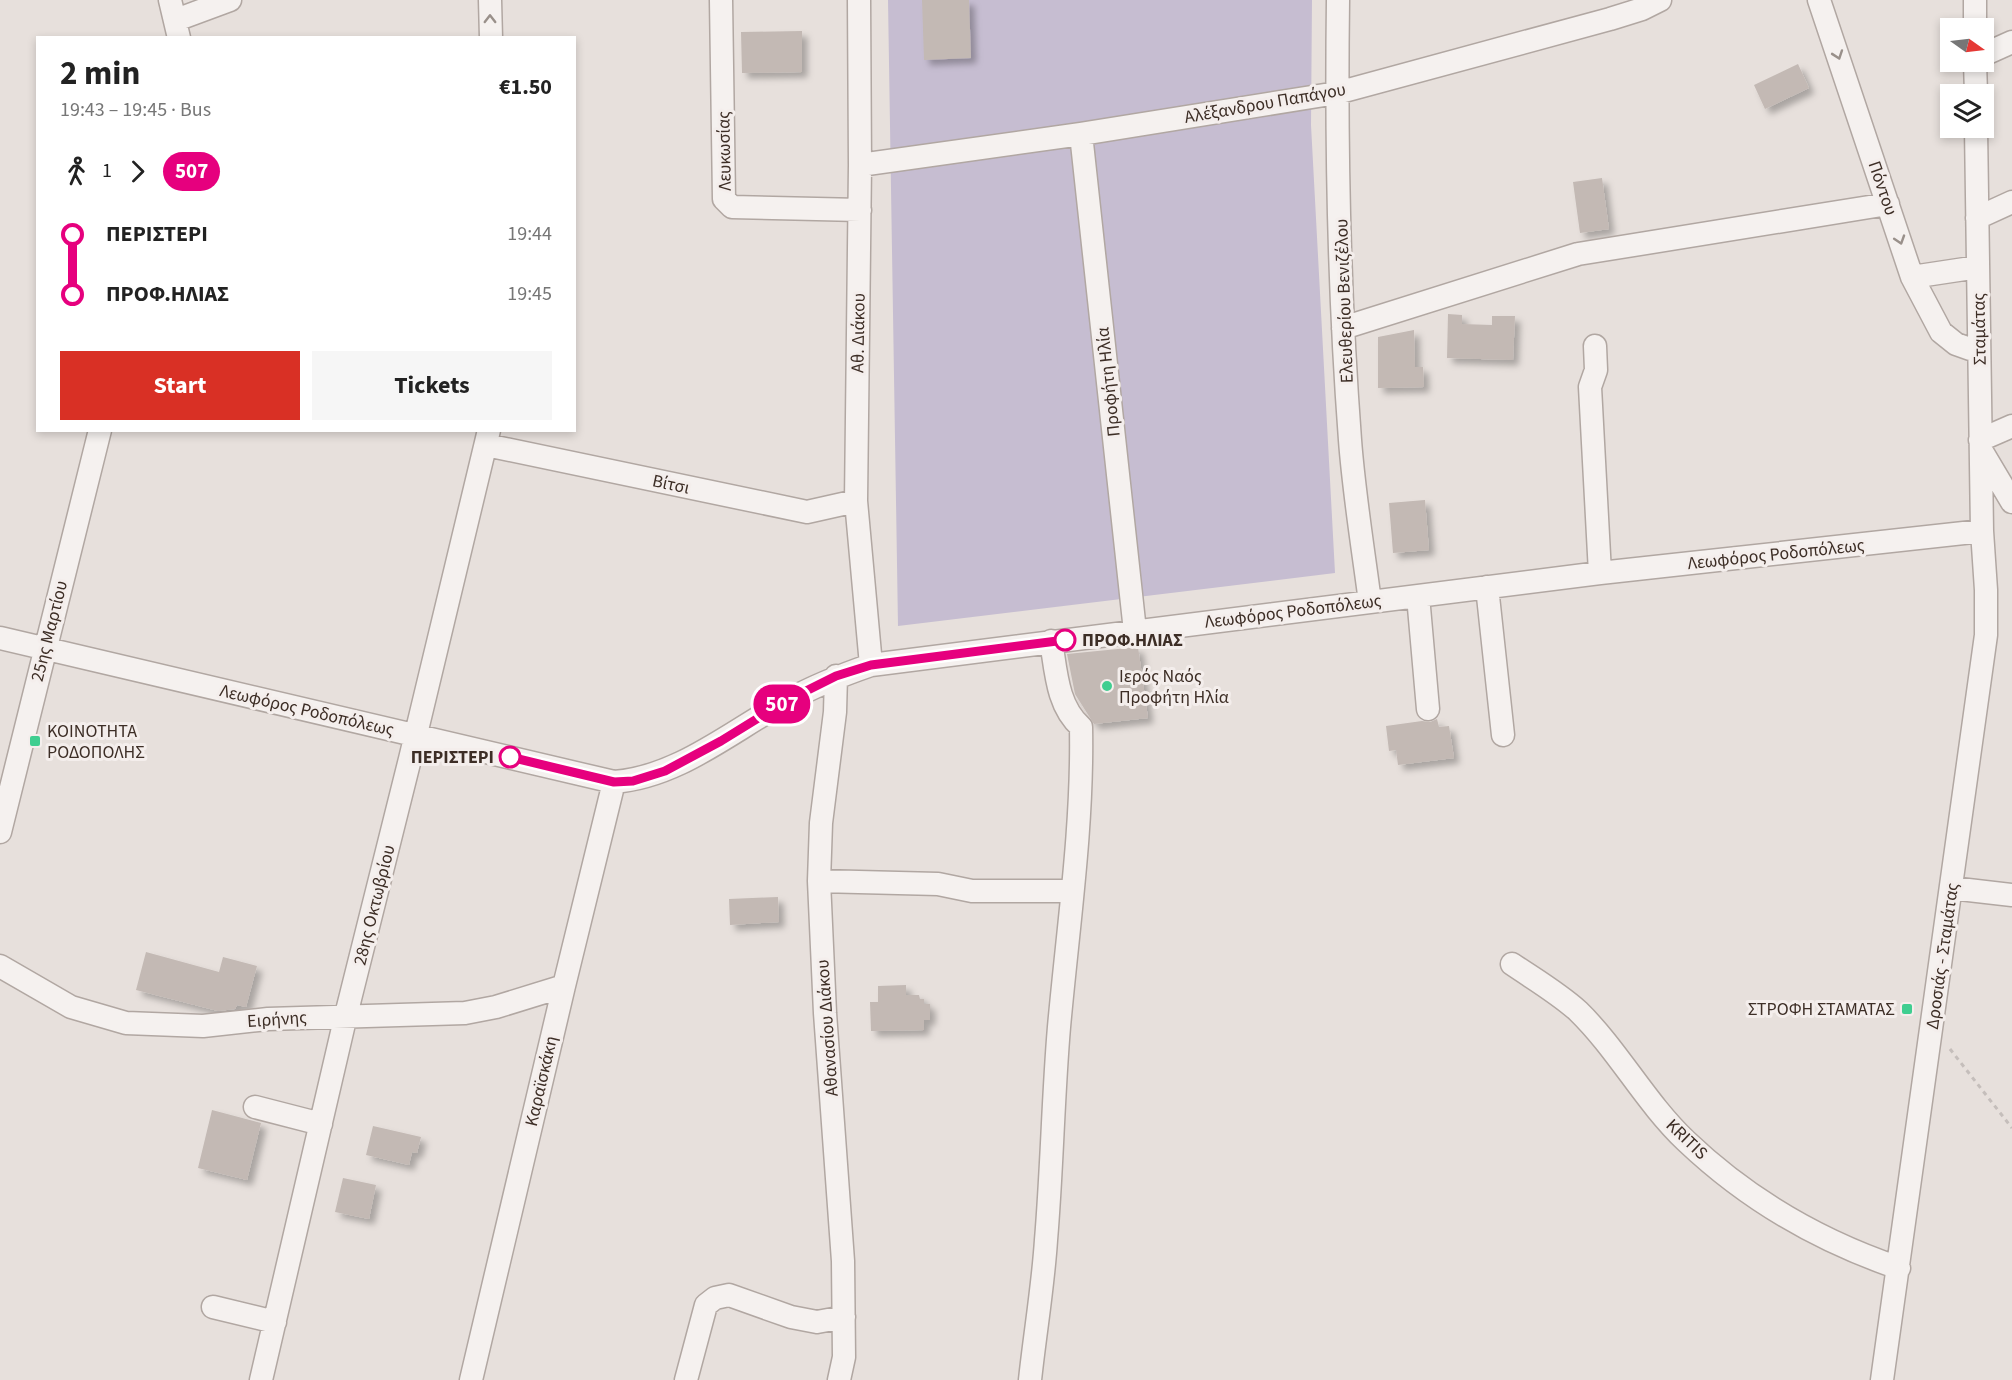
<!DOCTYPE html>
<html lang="en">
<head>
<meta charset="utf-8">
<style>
  body { margin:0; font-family:"Source Sans 3",sans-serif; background:#f6f6f6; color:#222; height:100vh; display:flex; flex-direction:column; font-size:22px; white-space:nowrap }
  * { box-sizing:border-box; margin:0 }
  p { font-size:20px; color:#767676 }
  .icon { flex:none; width:33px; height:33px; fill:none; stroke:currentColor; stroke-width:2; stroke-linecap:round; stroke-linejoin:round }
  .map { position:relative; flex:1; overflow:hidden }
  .side { position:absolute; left:36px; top:36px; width:540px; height:396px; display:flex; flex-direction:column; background:#fff; border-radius:0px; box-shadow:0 3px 9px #0003 }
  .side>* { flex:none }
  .badge { padding:0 12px; border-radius:20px; font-size:21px; line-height:39px }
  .needle { width:39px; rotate:104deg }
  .controls { position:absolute; left:1940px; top:18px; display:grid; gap:12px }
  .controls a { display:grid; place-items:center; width:54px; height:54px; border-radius:0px; background:#fff; box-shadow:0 3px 9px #0003; font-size:30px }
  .map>.badge { position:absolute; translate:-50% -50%; box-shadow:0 0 0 3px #fff }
  .legs { display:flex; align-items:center; gap:9px; height:66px; padding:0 24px; font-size:20px }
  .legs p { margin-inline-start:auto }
  .head { display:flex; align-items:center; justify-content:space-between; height:102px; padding:0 24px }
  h1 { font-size:33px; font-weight:700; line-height:45px }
  .cta { display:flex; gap:12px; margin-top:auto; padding:12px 24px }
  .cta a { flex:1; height:69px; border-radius:0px; background:#d93025; color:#fff; font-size:24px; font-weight:700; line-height:69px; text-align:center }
  .cta a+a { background:#f6f6f6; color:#222 }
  ul { padding:0 24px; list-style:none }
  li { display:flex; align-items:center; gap:21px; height:60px; font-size:22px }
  li i { display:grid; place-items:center; width:9px; height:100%; margin:0 8px; background:currentColor }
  li i::after { content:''; width:15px; height:15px; margin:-8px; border:4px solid; border-radius:50%; background:#fff }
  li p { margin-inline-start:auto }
  li:first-child i { background:linear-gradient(#0000 50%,currentColor 0) }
  li:last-child i { background:linear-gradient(currentColor 50%,#0000 0) }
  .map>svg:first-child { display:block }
</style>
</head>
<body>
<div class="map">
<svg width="2012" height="1380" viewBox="0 0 2012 1380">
  <defs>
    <filter id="shadow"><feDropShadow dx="5.5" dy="5.5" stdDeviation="3" flood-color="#0004"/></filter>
  </defs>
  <rect width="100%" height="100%" fill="#e7e0dc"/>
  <path fill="#c6bdd1" d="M888,0h424l-1,125 24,448 -437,53z"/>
  <path fill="#c3b9b4" filter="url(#shadow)" d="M922,0h47l2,58 -47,2z
    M802,31v41l-60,1 -1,-41z
    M1798,64l11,24 -44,21 -11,-24z
    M1602,178l7,51 -29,4 -7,-51z
    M1448,314l14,1v9l30,1v-9h23l-2,44 -66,-2z
    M1414,330l1,37h8l1,20 -46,1v-51z
    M1425,500l4,50 -36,3 -4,-50z
    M1138,647l10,71 -54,6 -19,-30 -8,-40z
    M1437,719l2,8 10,-1 5,32 -56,7 -2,-15 -7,1 -3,-25 36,-5 8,1z
    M778,897l1,25 -49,3 -1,-26z
    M146,952l73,20 4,-15 34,9 -11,41 -9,-2 -2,4 -17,2 -82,-21z
    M906,985v10h13l1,4h4v5h6v16h-6v10l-53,1 -1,-29h8v-16z
    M212,1110l49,13 -14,57 -49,-12z
    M373,1126l48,11 -4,16 -5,-1 -3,13 -43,-10z
    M343,1178l33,7 -7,34 -34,-7z"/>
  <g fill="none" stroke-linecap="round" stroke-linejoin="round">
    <g stroke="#b1a7a2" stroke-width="25">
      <path id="minor" d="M170,0l9,38
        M490,0l1,38
        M721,0l3,199 8,8 128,3
        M859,0l1,165 -4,336 15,164
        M1338,0c-2,146 1,294 12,440 4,54 13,108 20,162
        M1819,0l93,277 29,55 15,12 14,5h9
        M1975,0v28
        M176,20l54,-20
        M1983,55l29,-13
        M1975,62l1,32
        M1081,134l54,497
        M860,165l221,-31 256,-41 273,-74 32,-10 18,-9
        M1977,218l35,-16
        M1912,277l66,-10
        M1343,328l235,-74 310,-50
        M1595,346l1,24 -6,17 10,186
        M1980,440l32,-14
        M486,445l321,67 49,-11
        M1981,450l31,52
        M1487,587l16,148
        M1418,596l10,113
        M0,638l614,144c65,-5 117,-51 173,-81 27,-15 55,-26 84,-36l729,-92 382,-42
        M836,676l-1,36 -14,111 -2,58 6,132 18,248 1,96 -5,23
        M0,832l100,-402
        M819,881l119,3 34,7h100
        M1951,888l61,7
        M1512,964c22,15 46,29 66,47 40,39 67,91 108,130 61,58 133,100 213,127
        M0,966l71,41 55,16 77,3 65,-7 197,-6 31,-6 68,-21
        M255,1107l66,17
        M213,1307l62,15
        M261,1380l85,-365 64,-256 79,-329
        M471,1380l93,-394 50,-204
        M686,1380l20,-75 9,-7 14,-3 62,22 26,5 27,-5
        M1030,1380c5,-47 13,-93 16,-140 6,-71 7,-142 13,-213 9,-100 24,-200 22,-300 -24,-21 -25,-56 -30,-86
        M1882,1380l104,-745v-45l-4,-59 -6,-403"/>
    </g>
    <path stroke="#c5bebb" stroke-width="3" stroke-dasharray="4.5 4.5" stroke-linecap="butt" d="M1950,1049l62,79"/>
    <use href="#minor" stroke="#f5f1ef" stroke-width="22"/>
  </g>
  <defs><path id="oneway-chevron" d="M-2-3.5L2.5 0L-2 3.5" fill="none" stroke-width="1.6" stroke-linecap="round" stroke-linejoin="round" transform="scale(1.5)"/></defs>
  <g stroke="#99908a">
    <use href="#oneway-chevron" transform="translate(490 19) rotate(-90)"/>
    <use href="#oneway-chevron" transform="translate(1838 55) rotate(71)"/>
    <use href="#oneway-chevron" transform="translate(1900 240) rotate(72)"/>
  </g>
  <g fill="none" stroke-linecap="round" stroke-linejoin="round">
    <g stroke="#fff" stroke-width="14">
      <path id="line-1" d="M510,757l104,25 19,-1 32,-10 56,-30 65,-40 50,-25 35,-11 194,-25"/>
    </g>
    <use href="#line-1" stroke="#e6007e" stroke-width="9"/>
  </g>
  <g fill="#fff" stroke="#e6007e" stroke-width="3">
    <circle cx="1065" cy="640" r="10"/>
    <circle cx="510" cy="757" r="10"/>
  </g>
  <g fill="#3fce90" stroke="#f4eeec" stroke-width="2">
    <circle cx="1107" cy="686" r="6"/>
    <rect x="29" y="735" width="12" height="12" rx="3"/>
    <rect x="1901" y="1003" width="12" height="12" rx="3"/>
  </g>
  <g text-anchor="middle" stroke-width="6" stroke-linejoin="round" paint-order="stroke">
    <g font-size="18" fill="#3d2e26" stroke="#f4eeec">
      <text transform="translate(1265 103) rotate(-10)" y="6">Αλέξανδρου Παπάγου</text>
      <text transform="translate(724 151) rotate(-91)" y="6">Λευκωσίας</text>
      <text transform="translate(1883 188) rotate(71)" y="6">Πόντου</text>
      <text transform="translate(1344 301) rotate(-92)" y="6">Ελευθερίου Βενιζέλου</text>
      <text transform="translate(1979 329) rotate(-91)" y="6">Σταμάτας</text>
      <text transform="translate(858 333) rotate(-89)" y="6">Αθ. Διάκου</text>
      <text transform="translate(1108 382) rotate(-96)" y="6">Προφήτη Ηλία</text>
      <text transform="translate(671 484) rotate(12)" y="6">Βίτσι</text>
      <text transform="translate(1776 554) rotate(-6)" y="6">Λεωφόρος Ροδοπόλεως</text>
      <text transform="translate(1293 611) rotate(-7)" y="6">Λεωφόρος Ροδοπόλεως</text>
      <text transform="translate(49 631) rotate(-76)" y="6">25ης Μαρτίου</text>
      <text transform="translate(307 710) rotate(13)" y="6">Λεωφόρος Ροδοπόλεως</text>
      <text transform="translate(374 905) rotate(-76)" y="6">28ης Οκτωβρίου</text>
      <text transform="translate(1942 956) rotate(-82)" y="6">Δροσιάς - Σταμάτας</text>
      <text transform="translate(277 1019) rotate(-4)" y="6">Ειρήνης</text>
      <text transform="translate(827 1028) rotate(-94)" y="6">Αθανασίου Διάκου</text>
      <text transform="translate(541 1081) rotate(-77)" y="6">Καραϊσκάκη</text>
      <text transform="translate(1687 1139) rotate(44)" y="6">KRITIS</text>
    </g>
    <g font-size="18" font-weight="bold" fill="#3d2e26" stroke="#f4eeec" text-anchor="start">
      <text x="1082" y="646">ΠΡΟΦ.ΗΛΙΑΣ</text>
      <text x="494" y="763" text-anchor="end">ΠΕΡΙΣΤΕΡΙ</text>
    </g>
    <g font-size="18" fill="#3d2e26" stroke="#f4eeec" text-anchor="start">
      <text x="1119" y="682">Ιερός Ναός<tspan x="1119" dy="21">Προφήτη Ηλία</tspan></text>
      <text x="47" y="737">ΚΟΙΝΟΤΗΤΑ<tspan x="47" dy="21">ΡΟΔΟΠΟΛΗΣ</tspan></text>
      <text x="1895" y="1015" text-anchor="end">ΣΤΡΟΦΗ ΣΤΑΜΑΤΑΣ</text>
    </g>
  </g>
</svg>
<div class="controls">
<a><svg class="needle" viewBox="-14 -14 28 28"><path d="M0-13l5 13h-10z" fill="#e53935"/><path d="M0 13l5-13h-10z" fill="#767676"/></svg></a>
<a><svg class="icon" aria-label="layers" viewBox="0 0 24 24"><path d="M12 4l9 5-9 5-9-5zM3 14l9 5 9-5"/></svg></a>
</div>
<b class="badge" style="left:782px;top:704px;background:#e6007e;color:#fff">507</b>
<section class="side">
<div class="head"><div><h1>2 min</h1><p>19:43 – 19:45 · Bus</p></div><b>€1.50</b></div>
<div class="legs"><svg class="icon" aria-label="walk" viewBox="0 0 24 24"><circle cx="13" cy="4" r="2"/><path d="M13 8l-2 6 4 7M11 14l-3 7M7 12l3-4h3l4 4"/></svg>1<svg class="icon" aria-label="forward" viewBox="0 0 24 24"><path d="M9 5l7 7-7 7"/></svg><b class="badge" style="background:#e6007e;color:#fff">507</b></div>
<ul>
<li><i style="color:#e6007e"></i><b>ΠΕΡΙΣΤΕΡΙ</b><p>19:44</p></li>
<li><i style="color:#e6007e"></i><b>ΠΡΟΦ.ΗΛΙΑΣ</b><p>19:45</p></li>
</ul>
<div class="cta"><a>Start</a><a>Tickets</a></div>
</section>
</div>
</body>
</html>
